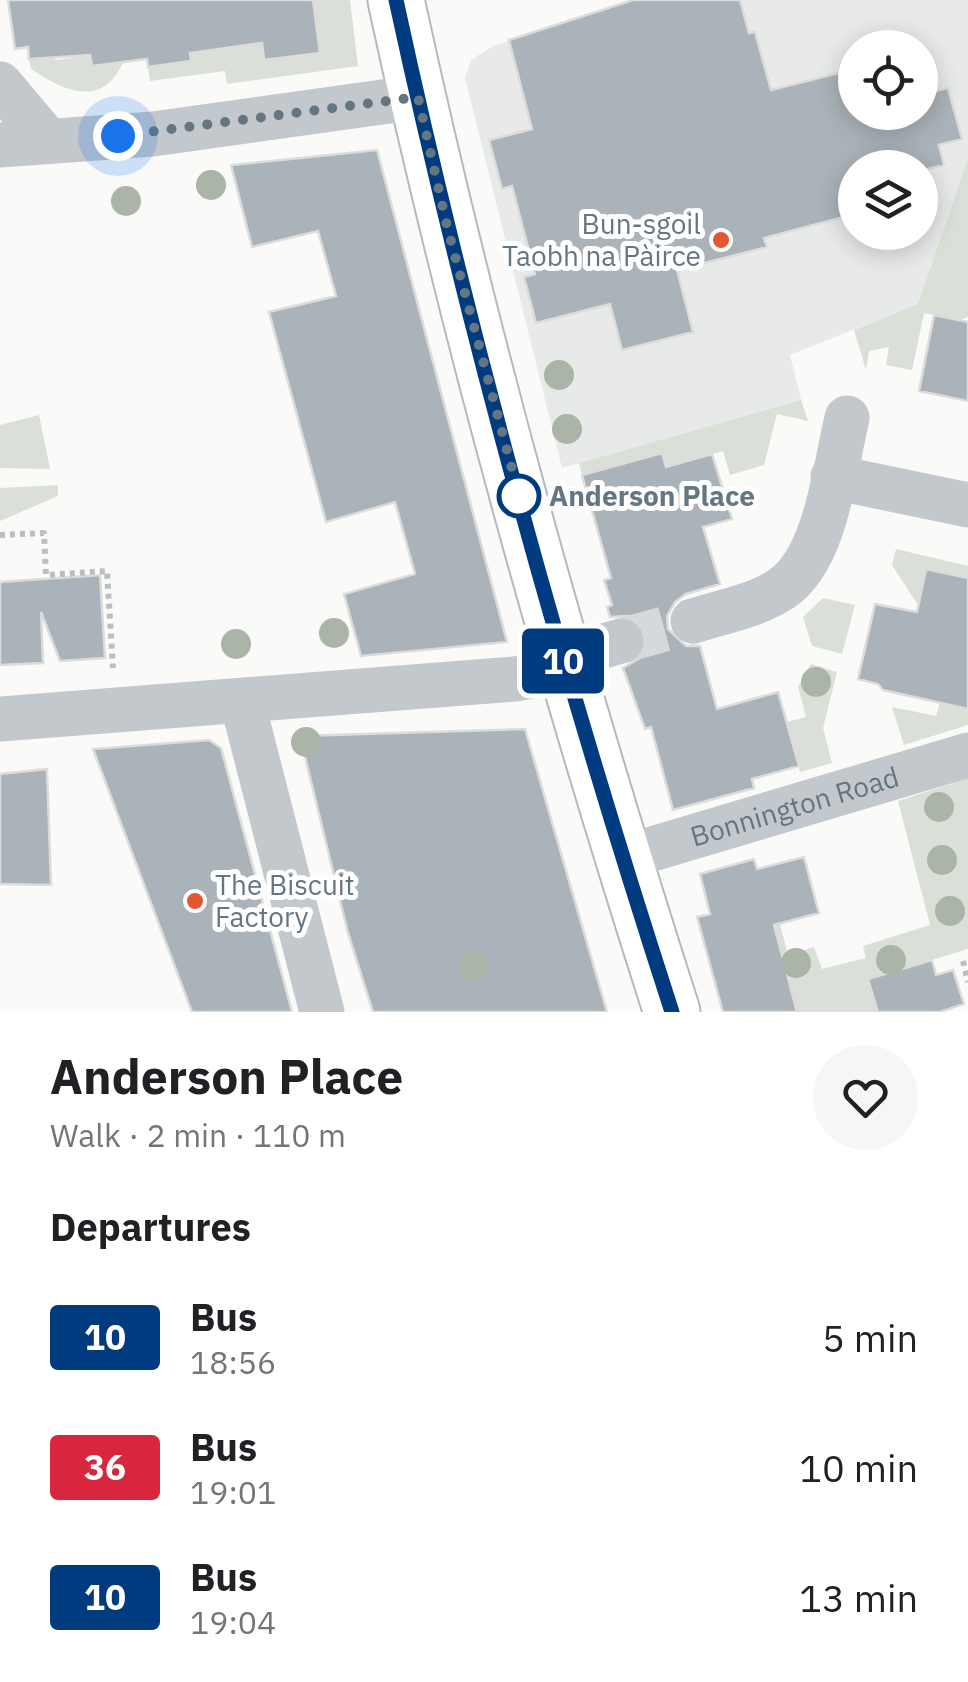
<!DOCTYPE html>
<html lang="en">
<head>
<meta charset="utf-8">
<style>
  body { margin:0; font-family:"IBM Plex Sans",sans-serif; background:#f6f6f6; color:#202124; height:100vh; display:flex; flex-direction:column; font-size:38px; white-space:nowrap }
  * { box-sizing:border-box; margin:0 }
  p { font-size:32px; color:#757577 }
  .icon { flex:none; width:55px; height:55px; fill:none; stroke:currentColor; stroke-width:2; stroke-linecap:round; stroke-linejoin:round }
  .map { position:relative; height:1012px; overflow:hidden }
  .sheet { display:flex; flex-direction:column; background:#fff; flex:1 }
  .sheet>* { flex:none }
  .badge { padding:0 20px; border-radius:8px; font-size:35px; line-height:65px }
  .tools { position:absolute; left:838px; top:30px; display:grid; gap:20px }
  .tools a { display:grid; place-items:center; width:100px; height:100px; border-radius:50%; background:#fff; box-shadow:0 5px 25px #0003; font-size:50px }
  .you { position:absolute; width:50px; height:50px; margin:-25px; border:8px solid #fff; border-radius:50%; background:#1a73e8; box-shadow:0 0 0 15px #1a73e833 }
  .map>.badge { position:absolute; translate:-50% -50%; box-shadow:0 0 0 5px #fff }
  h2 { padding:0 50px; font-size:38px; line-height:90px }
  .round { display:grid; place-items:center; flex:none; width:105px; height:105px; border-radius:52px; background:#f6f6f6 }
  .summary { display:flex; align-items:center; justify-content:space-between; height:170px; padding:0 50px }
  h1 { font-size:48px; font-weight:700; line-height:75px }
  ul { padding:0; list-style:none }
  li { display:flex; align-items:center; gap:30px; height:130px; padding:0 50px }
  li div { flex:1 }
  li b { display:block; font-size:38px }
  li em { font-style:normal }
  li .badge { min-width:110px; font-weight:700; text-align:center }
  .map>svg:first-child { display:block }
</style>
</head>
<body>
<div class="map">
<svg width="968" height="1012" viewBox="0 0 968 1012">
  <rect width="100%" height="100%" fill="#fafaf8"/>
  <path fill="#e8e9e9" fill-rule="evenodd" d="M639,0h329v158l-50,146 -128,51 11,45 -239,68 -97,-390 6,-18 22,-14zM855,48h65v64h-65zM855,168h65v64h-65z"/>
  <path fill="#dadfd7" d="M313,0h37l8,66 -131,18 -2,-13 -75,10 -2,-14 43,-6 -1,-8 72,-10 3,17 54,-7z
    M53,55l2,5 35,-5 33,7c-20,47 -60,29 -92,7l-2,-10z
    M968,158v159l-8,3 -36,-7 -12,57 -26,-5 3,-18 -20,4 -3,19 -12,-40 64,-26z
    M801,400l7,21 -31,-7 -13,51 -34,10 -7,-24 -57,16 -5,-14 -79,22 -3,-12z
    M39,415l11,54 -50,-1v-43z
    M58,485v11l-58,25v-33z
    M896,549l72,17v12l-42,-9 -8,36 -26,-40z
    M823,598l32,7 -13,49 -30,-8 -9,-29z
    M811,664l26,8 -14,56 9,35 -32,9 -13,-50 19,-5 -8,-30z
    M940,702l28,7v16l-64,20 -12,-38 44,9z
    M968,768v181l-99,30 9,33h-97l-21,-83 20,-5 8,31 26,-8 8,22 44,-11 -3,-12 67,-21 -32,-124 62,-20z"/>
  <path fill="#aab3b9" stroke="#dcdcda" stroke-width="2.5" d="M8,0h305l7,53 -56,7 -2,-17 -72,10 1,8 -43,6 -1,-8 -55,7 -2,-11 -61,4 -1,-12 -13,2z
    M633,0h107l9,33 6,-1 16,58 84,-21v43h65v-34l4,16 24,-6 14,51 -23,6 5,20 -24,6v-3h-65v46l-91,24 3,9 -90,23 16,62 -71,18 -12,-46 -74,19 -12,-46 11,-3 -23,-88 -10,3 -13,-49 43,-11 -23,-89z
    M377,150l130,492 -146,14 -17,-62 71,-20 -20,-72 -69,20 -57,-210 67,-16 -18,-65 -66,16 -21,-82z
    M934,315l34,7v79l-49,-10z
    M662,453l4,14 46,-13 20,65 -29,8 17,57 -34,10 -11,8 -8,14 1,13 18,17h14l17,63 61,-17 21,74 -47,13 2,9 -81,22 -22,-83 -6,2 -22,-61 17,-10 6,-23 -6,-12 -12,-7 -18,1 -3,-10 5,-2 -8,-25 7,-2 -29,-103z
    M926,569l42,9v131l-85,-19 -5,-6 -20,-5 17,-75 42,8z
    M100,575l5,83 -45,3 -19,-49 2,51 -43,2v-83z
    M525,729l82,283h-234l-25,-79 -48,-197z
    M209,740l12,8 71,264h-100l-99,-263z
    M47,769l4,116 -51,-1v-110z
    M804,857l15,56 -45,12 23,87h-74l-26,-95 13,-3 -10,-40 54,-15 3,10z
    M932,960l4,15 17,-5 11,34 -24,8h-62l-10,-33z"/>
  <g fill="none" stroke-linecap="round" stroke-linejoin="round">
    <path stroke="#d5d9db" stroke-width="45" stroke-dasharray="45 22" stroke-linecap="butt" d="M621,641l72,-20"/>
    <g stroke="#b3babf" stroke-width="59">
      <path id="secondary" d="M396,0c74,342 169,679 276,1012"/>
    </g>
    <path stroke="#bbbfc2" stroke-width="6" stroke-dasharray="5 5" stroke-linecap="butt" d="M0,535l44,-2 2,42 61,-4 6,97
      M963,961l5,21"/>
    <g stroke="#c3c8cc" stroke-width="45">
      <path d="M0,84l48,57"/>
      <path d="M0,145l153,-11 265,-37"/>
      <path d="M833,477l135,28"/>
      <path d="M693,621c28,-9 63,-15 88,-32 45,-29 54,-121 66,-171"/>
      <path d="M562,658l59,-17"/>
      <path d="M242,701l80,311"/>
      <path d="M0,719l515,-40 51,-9"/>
      <path id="s1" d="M622,858l346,-103"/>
    </g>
    <use href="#secondary" stroke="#fff" stroke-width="55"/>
  </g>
  <g fill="#aab4a7">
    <circle cx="211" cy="185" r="15"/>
    <circle cx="126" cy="201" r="15"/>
    <circle cx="559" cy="375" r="15"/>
    <circle cx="567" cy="429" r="15"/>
    <circle cx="334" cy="633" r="15"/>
    <circle cx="236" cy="644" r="15"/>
    <circle cx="816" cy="682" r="15"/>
    <circle cx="306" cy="742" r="15"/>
    <circle cx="939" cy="807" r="15"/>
    <circle cx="942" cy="860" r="15"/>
    <circle cx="950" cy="911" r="15"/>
    <circle cx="891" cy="960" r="15"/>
    <circle cx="796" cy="963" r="15"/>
    <circle cx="474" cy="966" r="15"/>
  </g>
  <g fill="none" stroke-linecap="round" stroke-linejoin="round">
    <g stroke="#fff" stroke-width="22">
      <path id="line" d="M396,0c74,342 168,679 276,1012"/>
    </g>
    <use href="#line" stroke="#003b80" stroke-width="15"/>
    <path stroke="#657683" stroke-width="10" stroke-dasharray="0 18" d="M118,136l300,-39 29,129 77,288 -5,-18"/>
  </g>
  <g fill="#e4572e" stroke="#fff" stroke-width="4">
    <circle cx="721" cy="240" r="10"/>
    <circle cx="195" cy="901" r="10"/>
  </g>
  <circle fill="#fff" stroke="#003b80" stroke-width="5" cx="519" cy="496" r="20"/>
  <g text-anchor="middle" stroke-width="10" stroke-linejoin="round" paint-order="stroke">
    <g font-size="28" fill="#657683" stroke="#fff" text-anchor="end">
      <text x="701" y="234">Bun-sgoil<tspan x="701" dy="32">Taobh na Pàirce</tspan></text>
      <text x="215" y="895" text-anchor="start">The Biscuit<tspan x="215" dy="32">Factory</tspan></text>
    </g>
    <g font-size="28" font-weight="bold" fill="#657683" stroke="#fff" text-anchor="start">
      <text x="549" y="506">Anderson Place</text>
    </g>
    <g font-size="28" fill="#657683" stroke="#fff">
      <text dy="10" stroke="none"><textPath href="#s1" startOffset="180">Bonnington Road</textPath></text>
    </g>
  </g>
</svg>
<div class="tools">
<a><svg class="icon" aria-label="locate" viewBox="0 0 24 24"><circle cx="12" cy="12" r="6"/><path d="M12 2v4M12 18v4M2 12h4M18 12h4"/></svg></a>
<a><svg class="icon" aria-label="layers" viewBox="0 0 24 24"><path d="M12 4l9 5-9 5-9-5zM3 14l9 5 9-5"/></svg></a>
</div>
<div class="you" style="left:118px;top:136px"></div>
<b class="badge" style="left:563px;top:661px;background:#003b80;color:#fff">10</b>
</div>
<section class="sheet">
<div class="summary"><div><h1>Anderson Place</h1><p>Walk · 2 min · 110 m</p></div><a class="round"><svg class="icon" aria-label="heart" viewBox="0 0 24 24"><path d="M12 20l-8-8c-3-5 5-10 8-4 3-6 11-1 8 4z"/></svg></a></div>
<h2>Departures</h2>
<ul>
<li><span class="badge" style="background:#003b80;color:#fff">10</span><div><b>Bus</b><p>18:56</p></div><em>5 min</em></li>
<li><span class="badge" style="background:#d7263d;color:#fff">36</span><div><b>Bus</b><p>19:01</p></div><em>10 min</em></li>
<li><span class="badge" style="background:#003b80;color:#fff">10</span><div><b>Bus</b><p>19:04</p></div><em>13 min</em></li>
</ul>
</section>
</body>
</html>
